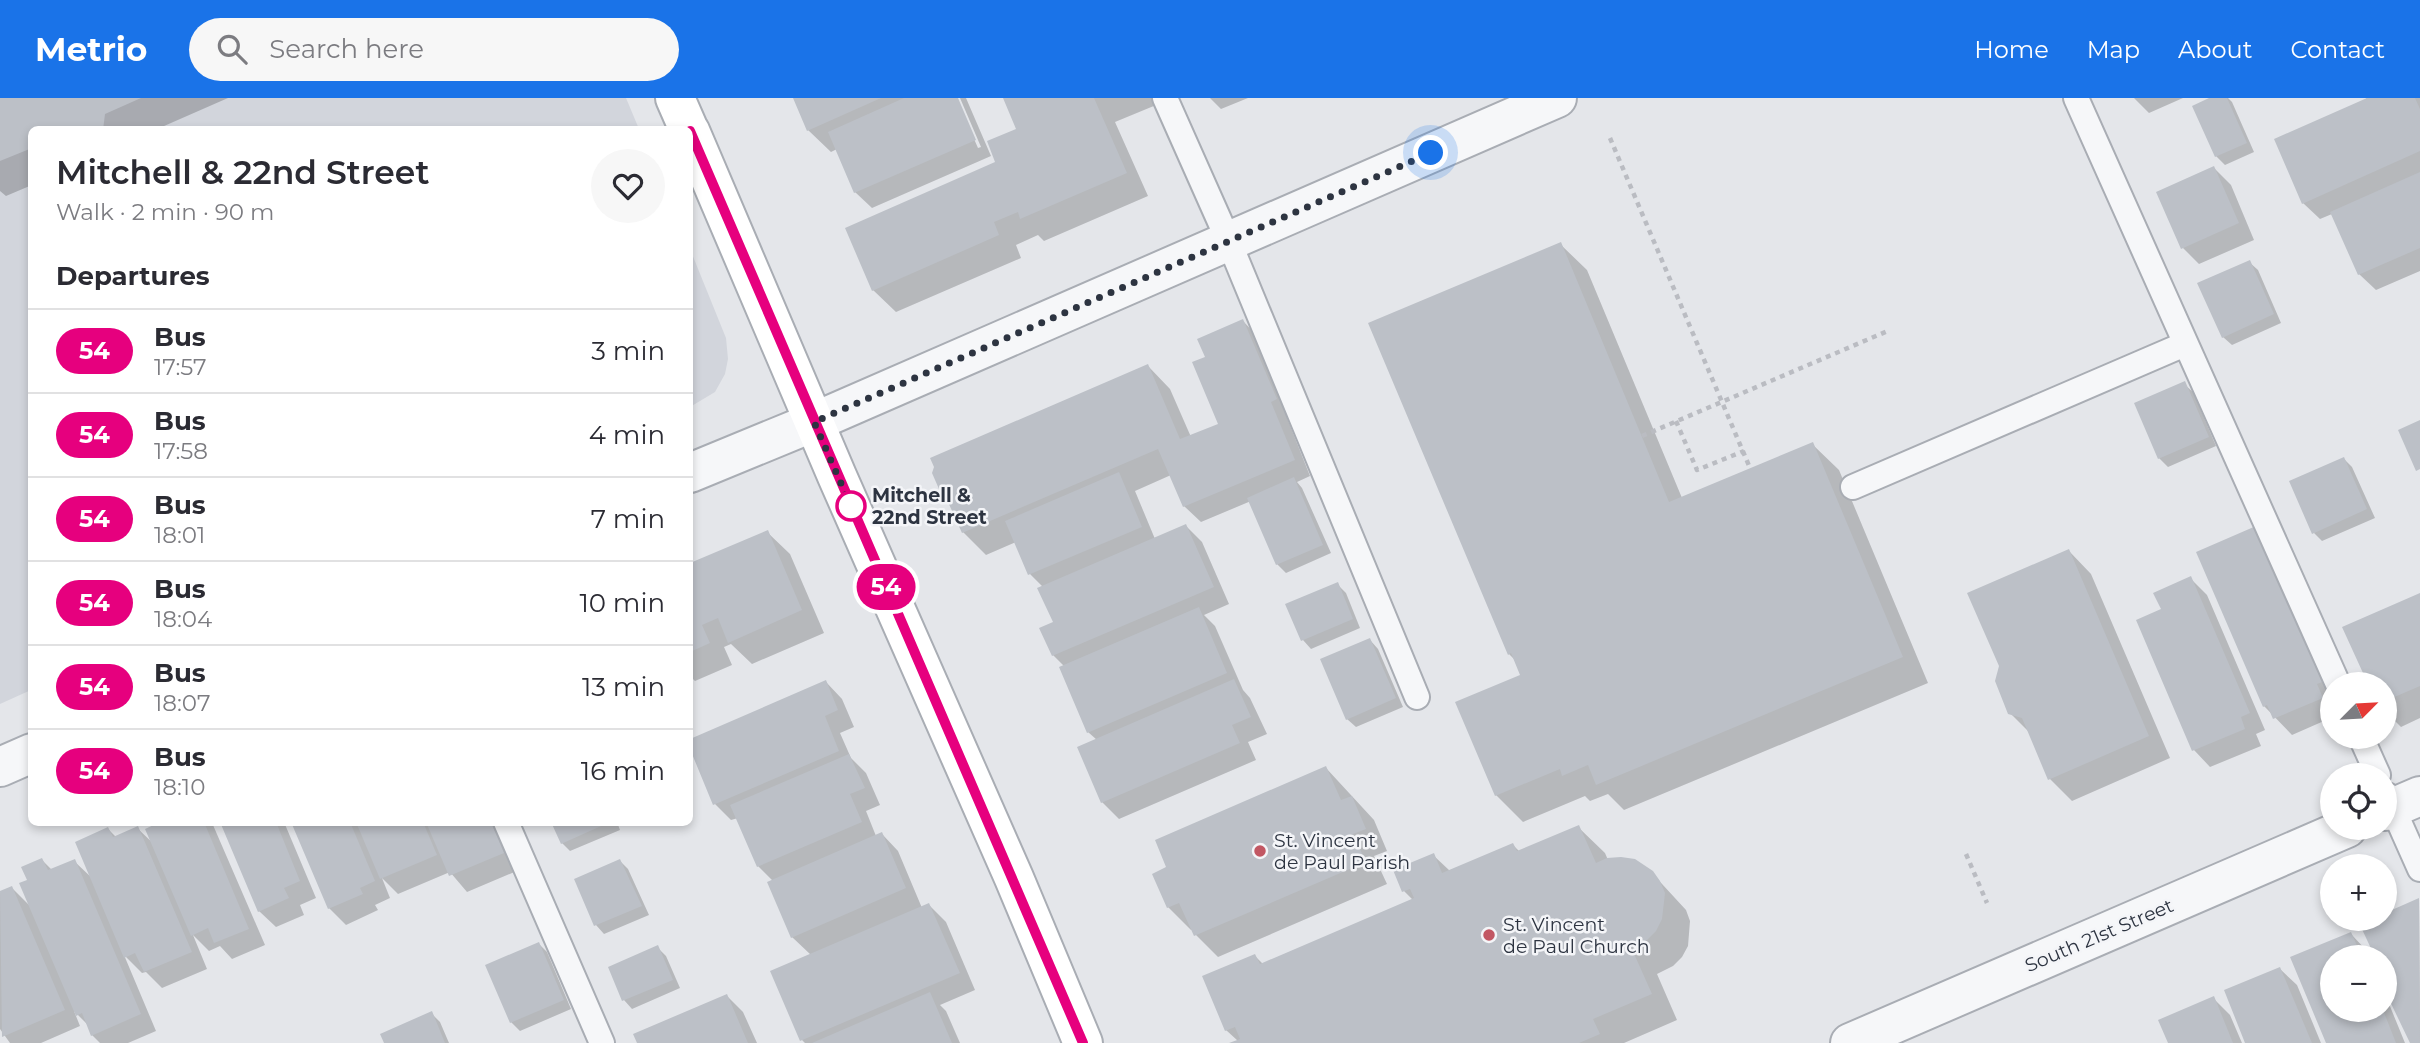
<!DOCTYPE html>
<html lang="en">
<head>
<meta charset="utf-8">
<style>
  body { margin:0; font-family:Montserrat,sans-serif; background:#f7f7f7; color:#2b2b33; height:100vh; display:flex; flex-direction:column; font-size:26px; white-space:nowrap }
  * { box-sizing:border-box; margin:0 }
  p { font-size:23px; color:#7c7c81 }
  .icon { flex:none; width:38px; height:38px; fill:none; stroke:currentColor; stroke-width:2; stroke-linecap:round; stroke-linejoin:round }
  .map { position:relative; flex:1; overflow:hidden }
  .details { position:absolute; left:28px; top:28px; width:665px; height:700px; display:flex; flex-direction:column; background:#fff; border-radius:10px; box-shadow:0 4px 10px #0003 }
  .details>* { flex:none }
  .badge { padding:0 14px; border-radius:23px; font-size:24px; line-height:46px }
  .needle { width:46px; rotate:66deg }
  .tools { position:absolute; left:2320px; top:574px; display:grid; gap:14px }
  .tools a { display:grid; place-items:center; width:77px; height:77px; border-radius:50%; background:#fff; box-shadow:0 4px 10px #0003; font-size:35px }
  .you { position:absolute; width:35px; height:35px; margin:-18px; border:5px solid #fff; border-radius:50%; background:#1a73e8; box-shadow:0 0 0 10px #1a73e833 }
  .map>.badge { position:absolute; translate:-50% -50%; box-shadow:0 0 0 4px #fff }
  h2 { padding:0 28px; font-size:26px; line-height:63px }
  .round { display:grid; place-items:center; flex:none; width:74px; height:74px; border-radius:37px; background:#f7f7f7 }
  .overview { display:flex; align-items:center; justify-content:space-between; height:119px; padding:0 28px }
  h1 { font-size:33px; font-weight:600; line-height:52px }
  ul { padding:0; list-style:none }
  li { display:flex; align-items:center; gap:21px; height:84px; padding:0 28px; border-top:2px solid #e1e1e2 }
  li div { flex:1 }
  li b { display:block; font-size:26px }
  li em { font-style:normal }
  li .badge { min-width:77px; font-weight:700; text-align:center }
  header { display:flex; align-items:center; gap:42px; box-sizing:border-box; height:98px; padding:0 35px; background:#1a73e8; color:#fff }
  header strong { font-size:33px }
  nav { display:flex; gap:38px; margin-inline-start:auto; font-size:24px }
  .search { width:490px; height:63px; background:#f7f7f7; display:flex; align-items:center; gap:18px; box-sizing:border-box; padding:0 24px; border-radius:38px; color:#7c7c81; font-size:26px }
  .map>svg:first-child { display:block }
</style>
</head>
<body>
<header>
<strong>Metrio</strong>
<div class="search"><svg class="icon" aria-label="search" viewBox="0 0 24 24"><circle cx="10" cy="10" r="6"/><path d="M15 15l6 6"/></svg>Search here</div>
<nav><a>Home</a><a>Map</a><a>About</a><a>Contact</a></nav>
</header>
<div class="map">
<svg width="2420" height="945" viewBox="0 0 2420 945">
  <rect width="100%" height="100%" fill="#e4e6ea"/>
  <path fill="#d2d5dc" d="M0,0h626l13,31 -607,1 -1,560 -31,14z
    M690,151l36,89 2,21 -3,15 -10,18 -25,15z"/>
  <path fill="#0003" d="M0,0h228l-73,32h-123v55l-26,11 -6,-5z
    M795,0h161l22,50 3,-1 -21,-49h6l25,58 -119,52 -17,-16 -18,-43 -6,3 -23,-22z
    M1005,0h154l2,5 -46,19 33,74 -104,45 -6,-6 -22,10 5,13 -125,54 -23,-22 125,-127 20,-33z
    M1210,0h38l-27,11z
    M2134,0h49l-34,15z
    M2214,0h14l4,4 22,50 -29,13 -9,-9z
    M2366,0h54v173l-44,19 -17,-16 -27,-60 -12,5 -17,-16 64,-103z
    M2214,70l17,17 23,55 -55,24 -16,-16z
    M1560,146l27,26 95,228 130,-54 27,26 89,213 -304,127 -16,-16 -18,7 -5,-5 -62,26 -27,-27 26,-119 -6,-15 -7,-7z
    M2249,164l9,8 23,53 -49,22 -9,-8z
    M1243,223l16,17 33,78 -5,2 23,58 -13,6 5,6 29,65 -45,20 -9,-9 -26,-63 -50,21 -17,-16 -13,-31 -36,16 20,48 31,-13 16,16 27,62 -25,11 11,11 28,64 7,8 17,36 -19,8 8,18 -137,59 -17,-17 -5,-62 -9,-8 -23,-65 -12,-12 2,-32 -12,-36 -13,-13 -14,-32 -30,13 -23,-23 185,-166 22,23 21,48 30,-12 -14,-67z
    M2184,286l9,8 23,54 -48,21 -9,-9z
    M2344,361l8,8 23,51 -53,23 -8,-8z
    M2255,430l78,160v29l-41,18 -28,-29 -66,-153z
    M767,434l23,22 34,79 -72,31 -21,-20 -7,3 8,18 -37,16 -5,-5v-111z
    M2069,453l22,23 79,184 -98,43 -22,-22 -20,-46 -20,-20z
    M2190,480l17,17 58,135 -9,4 5,12 -51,21 -16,-17 -56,-129 25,-11z
    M1337,486l9,9 14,35 -49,21 -8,-9 -16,-35z
    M2420,496v124l-19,9 -16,-16v-27h-16l-25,-56z
    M1370,542l8,9 25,58 -47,20 -9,-8z
    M826,584l16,17 12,28 -14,6 11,25 15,15 14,32 -14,6 10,25 6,-2 16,17 24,57 7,-3 17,17 29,68 -35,15 6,6 14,32h-155l-3,-3 9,-85 -19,-18 -19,-56 -15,-15 -20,-48 -7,2 -16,-16 -25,-59v-4z
    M1326,670l48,52 13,31 -13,5 13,28 -169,73 -22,-22 -3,-6 -2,1 -23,-23v-39z
    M164,724h47l2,3 52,120 -33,14 -12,-13 -11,5 -16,-16 14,34 -45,19 -16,-16 -4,1 -18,-18 32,76 -28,12h-28l-8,-8 -4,-10 -14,-14 6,15 -39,17h-31l-10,-14v-136l12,-5 20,20 -3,-27 13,-21 10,10 22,-9 18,17 16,-49 8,8 21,-9 17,16z
    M221,724h63l32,76 -16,7 4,10 -28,12 -17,-16z
    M292,724h207l20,48 -52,22 -17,-20 -52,22 -16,-16 8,20 -15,7 3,5 -32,15 -17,-17z
    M553,724h64l3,8 -50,21 -8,-8z
    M1578,729l27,26 3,7 43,12 35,38 4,11 -2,25 -6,11 -9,9 -16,8 20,46 -53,23h-390l4,-2 -12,-11 29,-74 9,9 149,-65 -9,-9 29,-36 17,16 63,-26 7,7z
    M620,763l8,8 21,46 -45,19 -8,-9 -20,-46z
    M2419,802l1,143h-8l-27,-86h-8l-15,-31 16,-7h7z
    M2351,836l16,17 3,6h-37v53h52v-16l20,49h-77l-36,-85z
    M539,846l8,8 24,57 -51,22 -9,-9z
    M657,849l9,9 14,32 -48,21 -8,-9 -14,-33z
    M2280,871l17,16 24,58h-74z
    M727,898l16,16 14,31h-118z
    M2213,900l17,17 12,28h-72z
    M431,915l9,9 9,21h-63z"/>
  <path fill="#bcc0c7" d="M0,0h141l-36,16 -2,16h-71v18l-32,13z
    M793,0h88l-74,33z
    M904,0h54l18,42 -122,53 -26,-61z
    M1003,0h91l33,75 -107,46 -2,-7 -24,10 5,13 -127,56 -27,-63 150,-66 -8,-21 29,-12z
    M2209,0h18l20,45 -32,14 -23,-51z
    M2367,0h48l5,11v42l-118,53 -28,-65z
    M2214,68l25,57 -58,26 -25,-57z
    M2420,74v76l-62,27 -28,-63z
    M1561,144l108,260 144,-60 90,215 -307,128 -8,-20 -26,11 -2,-7 -65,27 -40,-94 65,-27 -9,-22 -3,2 -140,-332z
    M2250,162l24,54 -52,24 -25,-55z
    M1243,221l34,80 -6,3 24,58 -112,47 -25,-58 -196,84 -19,-42 -4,-2 -7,-16 2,-6 -4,-9 218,-94 32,75 38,-15 -26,-62 13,-5 -8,-18z
    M2185,283l24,56 -51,22 -24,-56z
    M2420,322v49l-4,2 -18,-41z
    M2344,359l23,52 -55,25 -23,-53z
    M1119,374l23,55 -114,48 -23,-54z
    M1294,379l29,68 -47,20 -29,-67z
    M1186,426l28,63 -162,69 -13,-28 14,-6 -16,-34z
    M2256,428l66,156 -5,2 6,14 -50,21 -6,-14 -4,2 -67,-155z
    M768,432l34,80 -74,33 -10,-25 -16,7 8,18 -20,9v-89z
    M2069,451l80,187 -101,44 -26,-62 -14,-4 -13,-33 4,-15 -32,-73z
    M2191,478l59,137 -9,4 4,12 -53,22 -56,-131 25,-11 -8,-16z
    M1338,484l15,37 -52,22 -16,-37z
    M2420,495v93l-35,15v-17h-17l-26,-57z
    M1199,509l28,66 -140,60 -28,-66z
    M1370,540l26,60 -50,22 -26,-61z
    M1234,581l17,38 -19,8 8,18 -139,60 -24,-56z
    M826,582l12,30 -13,6 14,35 -126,54 -23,-56v-10z
    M849,656l16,34 -15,6 12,28 -105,45 -27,-62z
    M1326,668l15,34 11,-4 14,33 -13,5 13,28 -172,74 -15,-33 -12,5 -15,-34 14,-7 -11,-27z
    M160,724h44l45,107 -35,14 -6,-15 -17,8 -46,-107z
    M220,724h56l24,59 -16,7 5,10 -31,14z
    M291,724h59l25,59 -15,7 3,6 -35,15z
    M356,724h67l14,33 -57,24z
    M426,724h65l13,31 -55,23z
    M551,724h59l-49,22z
    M1579,727l17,38 11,-5 14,-1 14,2 18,12 7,10 5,12 -3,26 -6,12 -9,9 -16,7 21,47 -59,25 7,15 -21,9h-350l11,-4 -5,-12 -10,4 -23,-55 53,-22 5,10 154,-66 -4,-9 -8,3 -9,-22 41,-17 8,20 71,-30 4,8z
    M138,728l54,126 -48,20 -9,-19 -11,5 -49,-116 33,-15 5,10z
    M882,734l24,56 -115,50 -24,-56z
    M42,760l6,12 27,-11 66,155 -50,22 -9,-23 -6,3 -57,-133 8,-3 -6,-13z
    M620,761l22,47 -48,20 -20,-47z
    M12,788l53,124 -63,27 -2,-146z
    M2419,800l1,145h-10l-25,-52v-34h-10l-15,-32 14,-6h11v-6z
    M929,805l31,70 -160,68 -30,-70z
    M2351,834l11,25h-29v53h50l13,33h-70l-36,-86z
    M539,844l25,58 -54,23 -25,-58z
    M658,847l15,35 -51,21 -14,-34z
    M2280,869l32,76h-67l-21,-53z
    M930,894l22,51h-140z
    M727,896l21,49h-111l-4,-9z
    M2214,898l19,47h-65l-10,-23z
    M432,913l13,32h-61l-4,-9z"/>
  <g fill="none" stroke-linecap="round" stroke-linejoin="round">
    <g stroke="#a9adb4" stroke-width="28">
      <path id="lane" d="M1165,0l64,144 188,455
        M2076,0l262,586
        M1853,389l332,-143
        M2361,639l17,38
        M2387,697l33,74
        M506,724l96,221"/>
    </g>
    <g stroke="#a9adb4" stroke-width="42">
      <path id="street" d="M690,375l124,-51 743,-324
        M0,669l32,-14
        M2385,713l35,-15
        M1850,945l497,-215"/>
    </g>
    <g stroke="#a9adb4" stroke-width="42">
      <path id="secondary" d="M675,0l14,32
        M690,33l147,345 177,402 69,165"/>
    </g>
    <path stroke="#babcc2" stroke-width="4.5" stroke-dasharray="5 5" stroke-linecap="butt" d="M1610,40l140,330
      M1676,323l21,49 47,-19
      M1642,338l248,-106
      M1966,756l21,49"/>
    <use href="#lane" stroke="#f6f7f9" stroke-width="24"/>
    <use href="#street" stroke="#f6f7f9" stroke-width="38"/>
    <use href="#secondary" stroke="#fff" stroke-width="38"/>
  </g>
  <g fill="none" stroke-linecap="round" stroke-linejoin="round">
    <g stroke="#fff" stroke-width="16">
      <path id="line" d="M690,33c129,304 263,607 393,912"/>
    </g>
    <use href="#line" stroke="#e6007e" stroke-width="10"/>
    <path stroke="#2d3441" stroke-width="7" stroke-dasharray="0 12.6" d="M851,408l-37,-84 617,-269"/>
  </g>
  <circle fill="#fff" stroke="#e6007e" stroke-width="3.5" cx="851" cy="408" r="14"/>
  <g fill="#c25763" stroke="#f4f5f8" stroke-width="2.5">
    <circle cx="1260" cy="753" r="7"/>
    <circle cx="1489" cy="837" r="7"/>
  </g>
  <g text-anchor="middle" stroke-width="5" stroke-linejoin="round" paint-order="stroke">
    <g font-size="19" font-weight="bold" fill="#2d3441" stroke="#f4f5f8" text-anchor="start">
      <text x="872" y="404">Mitchell &amp;<tspan x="872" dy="22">22nd Street</tspan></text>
    </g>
    <g font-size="19" fill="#2d3441" stroke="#f4f5f8" text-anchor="start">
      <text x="1274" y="749">St. Vincent<tspan x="1274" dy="22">de Paul Parish</tspan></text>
      <text x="1503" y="833">St. Vincent<tspan x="1503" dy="22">de Paul Church</tspan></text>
    </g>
    <g font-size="19" fill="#2d3441" stroke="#f4f5f8">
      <text transform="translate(2099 837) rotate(-23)" y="7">South 21st Street</text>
    </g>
  </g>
</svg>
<div class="tools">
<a><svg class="needle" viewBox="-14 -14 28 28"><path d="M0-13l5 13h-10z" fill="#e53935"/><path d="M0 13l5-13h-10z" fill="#7c7c81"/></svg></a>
<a><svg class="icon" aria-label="locate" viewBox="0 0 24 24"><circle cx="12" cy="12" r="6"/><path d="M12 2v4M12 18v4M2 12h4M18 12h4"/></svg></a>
<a>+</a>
<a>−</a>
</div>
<div class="you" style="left:1431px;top:55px"></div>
<b class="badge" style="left:886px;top:489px;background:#e6007e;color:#fff">54</b>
<section class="details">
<div class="overview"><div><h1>Mitchell &amp; 22nd Street</h1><p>Walk · 2 min · 90 m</p></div><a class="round"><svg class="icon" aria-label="heart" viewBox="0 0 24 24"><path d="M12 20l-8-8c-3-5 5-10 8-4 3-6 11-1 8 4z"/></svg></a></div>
<h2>Departures</h2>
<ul>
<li><span class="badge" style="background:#e6007e;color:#fff">54</span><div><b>Bus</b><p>17:57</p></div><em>3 min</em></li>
<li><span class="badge" style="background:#e6007e;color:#fff">54</span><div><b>Bus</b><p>17:58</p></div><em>4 min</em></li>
<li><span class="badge" style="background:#e6007e;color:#fff">54</span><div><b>Bus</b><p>18:01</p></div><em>7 min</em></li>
<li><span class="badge" style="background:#e6007e;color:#fff">54</span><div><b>Bus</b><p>18:04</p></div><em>10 min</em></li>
<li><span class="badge" style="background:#e6007e;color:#fff">54</span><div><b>Bus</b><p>18:07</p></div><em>13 min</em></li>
<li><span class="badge" style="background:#e6007e;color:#fff">54</span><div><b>Bus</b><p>18:10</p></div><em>16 min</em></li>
</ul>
</section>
</div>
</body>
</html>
